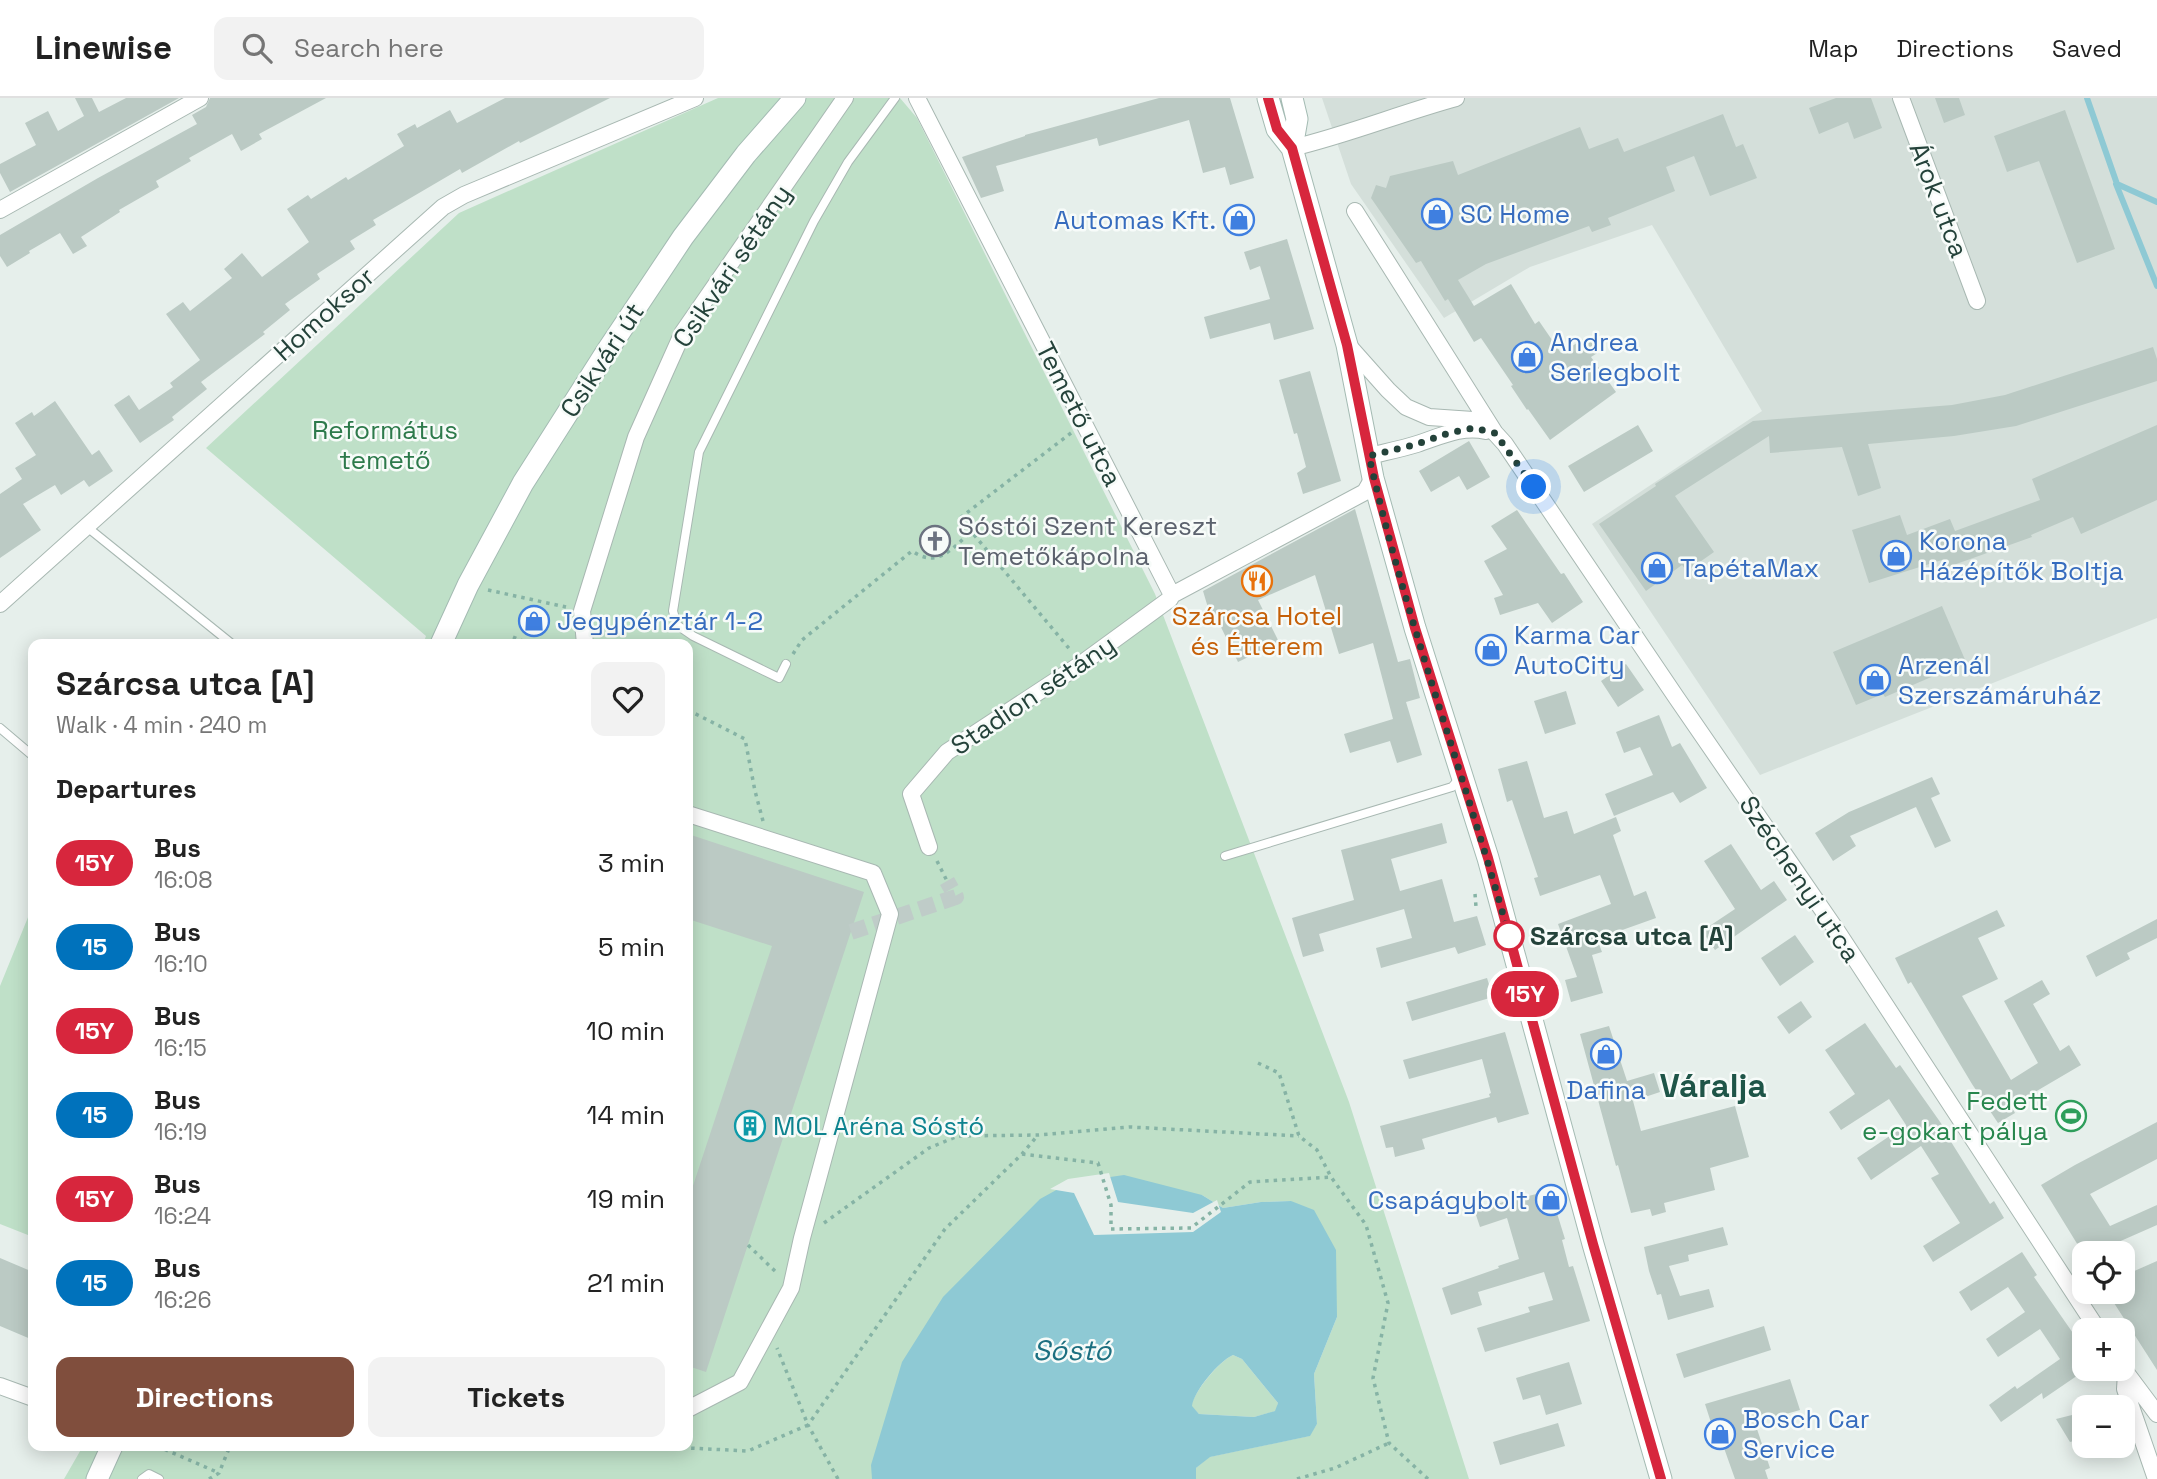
<!DOCTYPE html>
<html lang="en">
<head>
<meta charset="utf-8">
<style>
  body { margin:0; font-family:"Space Grotesk",sans-serif; background:#f2f2f2; color:#222; height:100vh; display:flex; flex-direction:column; font-size:26px; white-space:nowrap }
  * { box-sizing:border-box; margin:0 }
  p { font-size:23px; color:#767676 }
  .icon { flex:none; width:38px; height:38px; fill:none; stroke:currentColor; stroke-width:2; stroke-linecap:round; stroke-linejoin:round }
  .map { position:relative; flex:1; overflow:hidden }
  .side { position:absolute; left:28px; top:541px; width:665px; height:812px; display:flex; flex-direction:column; background:#fff; border-radius:14px; box-shadow:0 4px 18px #0003 }
  .side>* { flex:none }
  .badge { padding:0 14px; border-radius:23px; font-size:24px; line-height:46px }
  .controls { position:absolute; left:2072px; top:1143px; display:grid; gap:14px }
  .controls a { display:grid; place-items:center; width:63px; height:63px; border-radius:14px; background:#fff; box-shadow:0 4px 18px #0003; font-size:35px }
  .you { position:absolute; width:35px; height:35px; margin:-18px; border:5px solid #fff; border-radius:50%; background:#1a73e8; box-shadow:0 0 0 10px #1a73e833 }
  .map>.badge { position:absolute; translate:-50% -50%; box-shadow:0 0 0 4px #fff }
  h2 { padding:0 28px; font-size:26px; line-height:63px }
  .round { display:grid; place-items:center; flex:none; width:74px; height:74px; border-radius:14px; background:#f2f2f2 }
  .overview { display:flex; align-items:center; justify-content:space-between; height:119px; padding:0 28px }
  h1 { font-size:33px; font-weight:600; line-height:52px }
  .primary-button { display:flex; gap:14px; margin-top:auto; padding:14px 28px }
  .primary-button a { flex:1; height:80px; border-radius:14px; background:#804e3d; color:#fff; font-size:28px; font-weight:600; line-height:80px; text-align:center }
  .primary-button a+a { background:#f2f2f2; color:#222 }
  ul { padding:0; list-style:none }
  li { display:flex; align-items:center; gap:21px; height:84px; padding:0 28px }
  li div { flex:1 }
  li b { display:block; font-size:26px }
  li em { font-style:normal }
  li .badge { min-width:77px; font-weight:700; text-align:center }
  header { display:flex; align-items:center; gap:42px; box-sizing:border-box; height:98px; padding:0 35px; background:#fff; border-bottom:2px solid #e0e0e0 }
  header strong { font-size:33px }
  nav { display:flex; gap:38px; margin-inline-start:auto; font-size:24px }
  .search { width:490px; height:63px; background:#f2f2f2; display:flex; align-items:center; gap:18px; box-sizing:border-box; padding:0 24px; border-radius:14px; color:#767676; font-size:26px }
  .map>svg:first-child { display:block }
</style>
</head>
<body>
<header>
<strong>Linewise</strong>
<div class="search"><svg class="icon" aria-label="search" viewBox="0 0 24 24"><circle cx="10" cy="10" r="6"/><path d="M15 15l6 6"/></svg>Search here</div>
<nav><a>Map</a><a>Directions</a><a>Saved</a></nav>
</header>
<div class="map">
<svg width="2157" height="1381" viewBox="0 0 2157 1381">
  <rect width="100%" height="100%" fill="#e6efeb"/>
  <path fill="#d4dfda" d="M1322,0h835v520l-397,157 -168,-251 170,-113 -110,-186 -122,42 -86,51 -93,-134z"/>
  <path fill="#bfe0c8" d="M718,0h182l17,20 238,476 194,508 120,377h-273v-11l13,-11 100,-21 8,-12 -3,-50 23,-57 -46,-116 -30,1 -38,6 -21,-13 -43,284h-1095l19,-33h605v-802h-265l3,-8 -220,-188 253,-235z
    M33,807v332l-33,-13v-238z
    M1233,1257l9,4 36,44 -2,8 -22,6 -55,-3 -8,-8c4,-15 28,-45 42,-51z"/>
  <path fill="#8ec9d4" fill-rule="evenodd" d="M1124,1077l78,20 21,13 38,-6 30,-1 23,9 22,40 1,67 -23,57 3,50 -7,12 -100,21 -14,11v11h-324l-1,-14 31,-103 41,-65 97,-98 29,-16zM1233,1257l9,4 36,44 -3,8 -21,6 -55,-3 -7,-8c2,-15 27,-45 41,-51z"/>
  <path fill="#e6efeb" d="M1109,1075l9,29 75,11 24,-13 4,12 -28,20 -99,3 -20,-42 -24,-4 18,-10z"/>
  <g fill="none" stroke-linecap="round" stroke-linejoin="round">
    <path stroke="#8ec9d4" stroke-width="6" d="M2087,0l30,86 40,18
      M2116,86l41,102"/>
  </g>
  <path fill="#bbcac4" d="M75,0h17l7,14 27,-14h53l-169,94 -10,-19v-9l36,-19 -11,-22 23,-12 10,20 26,-15z
    M210,0h116l-67,36 3,5 -21,12 -9,-17 -43,24 2,3 -35,20 3,6 -40,23 1,2 -39,25 6,9 -14,8 -13,-21 -31,18 1,2 -23,14 -7,-11v-21l98,-57 99,-54 -5,-9 14,-8z
    M505,0h105l-90,45 -1,-2 -57,32 -2,-4 -87,51 3,5 -26,16 5,8 -38,25 3,5 -35,25 5,6 -27,22 2,2 -64,48 6,7 -35,28 2,3 -34,23 -26,-38 15,-10 10,15 34,-23 -3,-4 30,-23 -34,-46 17,-12 7,9 42,-33 -8,-9 18,-16 20,24 47,-35 -22,-33 21,-14 3,4 35,-22 2,3 56,-34 -7,-12 18,-10 2,4 33,-18 7,13z
    M1159,0h71l24,80 -24,7 -5,-18 -22,6 -14,-53 -90,26 -2,-8 -101,28 8,25 -23,7 -19,-41 63,-21v-1z
    M1836,0h35l11,30 -28,11 -6,-17 -29,12 -10,-26z
    M1935,0h24l6,17 -21,8z
    M2065,12l50,139 -38,14 -38,-102 -32,11 -13,-36z
    M1723,16l13,33 7,-3 14,34 -47,18 -16,-40 -28,11 9,24 -67,27 3,7 -19,7 -3,-6 -103,38 -28,16 16,26 37,-22 24,40 4,-3 22,32 27,-17 11,16 -8,5 25,35 -66,48 -22,-31 -1,1 -16,-24 2,-1 -32,-47 -7,4 -26,-43 -3,2 -24,-40 -5,2 -45,-65 5,-13 10,3 4,-12 63,-15 5,14 122,-48 9,22 29,-11 6,14z
    M1287,141l27,90 -40,11 -4,-17 -60,16 -6,-22 66,-18 -10,-33 -10,4 -6,-18z
    M2153,249l4,12v22l-141,45 -62,10 -86,8 13,44 -23,8 -16,-49 -72,6 -1,-17 -94,60 39,56 -27,19 -5,-6 -36,26 -47,-67 57,-38 -1,-2 98,-63 199,-16 53,-10z
    M1310,273l31,110 -38,13 -6,-21 9,-6 -9,-34 -3,1 -15,-54z
    M55,303l37,54 7,-5 14,21 -24,16 -5,-7 -23,15 -6,-10 -32,19 18,26 -41,28v-64l22,-15 -7,-11 21,-13 -21,-32 17,-11 2,4z
    M1638,327l15,26 -69,41 -16,-26z
    M2157,327v75l-76,34 -8,-17 -42,18 1,2 -87,31 -3,-8 -73,23 -17,-53 48,-15 7,20 43,-16 5,12 85,-31 -8,-21z
    M1469,343l21,36 -23,13 -8,-14 -28,16 -12,-21z
    M1355,411l43,153 12,-3 10,39 -14,4 16,53 -25,8 -7,-22 -40,12 -6,-19 49,-15 -20,-76 -34,11 -24,-79 -57,25 21,42 -41,20 -21,-43 -5,2 -9,-30z
    M1517,412l44,64 3,-1 19,29 -31,21 -14,-20 -38,12 -6,-17 9,-3 -19,-34 23,-12 -16,-23z
    M940,427l11,15 -20,16 -12,-15z
    M1942,508l24,56 -81,35 -2,-3 -27,11 -23,-53z
    M1626,566l18,26 -26,17 -17,-26z
    M1566,593l10,33 -31,10 -11,-33z
    M1659,617l13,32 8,-4 27,45 -27,15 -7,-11 -59,24 -9,-22 48,-19 -13,-28 -16,6 -8,-21z
    M1527,663l17,57 23,-7 7,23 42,-17 5,14 -8,4 21,61 12,-5 10,27 -59,21 5,13 -10,3 11,38 -32,9 -6,-22 12,-3 -19,-53 53,-20 -11,-29 -60,21 -6,-18 4,-1 -26,-77 -5,2 -9,-33z
    M1932,679l8,17 -9,4 20,43 -16,7 -19,-41 -66,29 6,10 -23,15 -18,-28 34,-21z
    M1442,725l5,20 -56,16 9,32 42,-12 12,43 23,-6 9,29 -28,9 -3,-7 -74,21 -5,-20 36,-10 -8,-29 -85,25 5,17 -21,6 -11,-39 62,-18 -13,-50z
    M688,736l176,58 -158,480 -18,-6v-165l84,-255 -84,-27z
    M1731,746l30,46 13,-9 13,19 -72,50 -13,-19 33,-22 -31,-48z
    M1997,812l8,16 -27,12 20,41 -36,17 49,84 27,-17 -34,-62 38,-21 8,14 -17,10 27,47 9,-6 12,20 -70,41 4,7 -17,10 -26,-39 -61,-102 -3,2 -13,-26z
    M2157,821v19l-30,15 3,6 -34,18 -10,-21z
    M1795,837l19,27 -34,24 -19,-28z
    M1487,880l6,19 -81,24 -6,-19z
    M1801,903l11,16 -23,17 -12,-17z
    M1865,925l31,45 4,-3 50,71 -2,1 42,67 4,-3 10,17 -71,44 -10,-16 37,-23 -29,-45 8,-4 -18,-28 -50,34 -14,-22 49,-33 -17,-26 -48,31 -12,-18 26,-18 -30,-44z
    M1609,928l18,55 27,-8 6,19 -27,9 8,30 94,-25 14,51 -39,11 5,22 -51,13 2,9 -14,4 -2,-7 -19,4 -13,-48 -2,1 -36,-132z
    M1505,934l24,82 -31,9 -2,-6 -74,22 3,10 -30,8 -2,-10 -7,1 -6,-22 110,-29 -1,-3 2,-1 -9,-34 -73,20 -6,-19z
    M2157,1024v37l-67,35 20,32 47,-21v20l-50,22 4,6h-27v2l-43,-70 34,-20z
    M1553,1092l5,19 -2,1 9,29 -3,1 7,27 4,-1 17,55 -105,31 -8,-24 53,-16 -2,-5 25,-7 -9,-28 -66,20 4,13 -31,10 -9,-27 57,-20 -1,-2 21,-7 -12,-41 -27,9 -5,-15 28,-10z
    M1723,1129l5,18 -40,10 1,6 -20,5 11,30 29,-7 5,18 -46,13 -7,-26 -4,1 -8,-24 -5,-24z
    M2022,1154l15,23 -3,2 50,72v22l-41,28 -1,-6 -41,29 -12,-17 26,-19 2,3 43,-30 -20,-30 -42,28 -12,-18 39,-27 -17,-25 -37,24 -12,-19z
    M0,1160l33,14v68l-33,-14z
    M2157,1163v109l-50,-78h16v-16z
    M1764,1228l7,24 -87,28 -8,-24z
    M1569,1264l13,42 -36,11 -6,-20 -17,5 -7,-22z
    M1790,1281l10,31 -45,13 15,45 -5,2 3,9h-33l-16,-45 -4,1 -10,-31z
    M2084,1314v26l-14,4 -14,-23z
    M1558,1325l7,23 -65,19 -7,-23z"/>
  <g fill="none" stroke-linecap="round" stroke-linejoin="round">
    <path stroke="#bfccc8" stroke-width="16" stroke-dasharray="16 8" stroke-linecap="butt" d="M851,834l105,-35 -9,-16"/>
    <g stroke="#a8b8b2" stroke-width="10">
      <path id="lane" d="M87,429l145,117
        M786,566l-7,14 -86,-42 -16,-11 -4,-14 26,-159 115,-231 34,-59 47,-64
        M0,630l33,28
        M1225,758l227,-69 8,-9
        M142,1381l7,-5 10,5"/>
    </g>
    <g stroke="#a8b8b2" stroke-width="18">
      <path id="street" d="M917,0l255,497 193,-103 8,-14
        M1901,0l76,203
        M1292,50c55,-13 109,-35 164,-50
        M0,112l200,-112
        M1355,113l140,222 10,11 171,253 161,234 261,399
        M1348,247l40,45 18,17 23,10 44,3 20,11
        M1369,358c16,-4 32,-7 48,-12 22,-7 45,-19 69,-13
        M0,506l443,-397 21,-12 231,-97
        M585,546l-3,-33 54,-174 47,-105 162,-234
        M688,716l185,59 17,41 -88,324 -11,50 -51,94 -52,27
        M929,749l-18,-53 36,-42 134,-88 89,-65 2,-4
        M2125,1273l32,43
        M2126,1275l-1,16 31,90
        M0,1288l33,12"/>
    </g>
    <g stroke="#a4bbb3" stroke-width="23">
      <path id="secondary" d="M1268,0l9,31 15,19 55,197 26,133 42,150 73,230 105,386 68,235
        M1292,50l5,-29 -5,-21
        M441,546l27,-59 55,-102 84,-132 76,-114 63,-83 49,-56
        M97,1381l15,-33"/>
    </g>
    <path stroke="#86b3a5" stroke-width="3.5" stroke-dasharray="3.5 5" stroke-linecap="butt" d="M1071,335l-111,85 112,134
      M488,492l78,17
      M513,539l17,7
      M793,556l9,-14 110,-89c26,18 40,-3 59,-19
      M688,612l57,29 10,52 8,30
      M937,763l10,20
      M1475,796l1,13
      M1258,965l21,10 20,63 18,14 14,27 35,48 22,78 -15,75 16,65 39,36
      M1022,1056l76,9 13,42v24l80,-1 59,-46 81,-5
      M824,1125l105,-75 29,-12 80,-1 92,-8 169,9
      M748,1147l30,29
      M157,1348l62,27
      M683,1348l5,2 60,3 60,-26 -31,-77
      M209,1381l10,-6 11,-27
      M838,1381l-30,-54 137,-196 77,-75 16,-19
      M1297,1381l38,-11 54,-25"/>
    <use href="#lane" stroke="#fff" stroke-width="8"/>
    <use href="#street" stroke="#fff" stroke-width="16"/>
    <use href="#secondary" stroke="#fff" stroke-width="21"/>
  </g>
  <g fill="none" stroke-linecap="round" stroke-linejoin="round">
    <g stroke="#fff" stroke-width="16">
      <path id="line" d="M1268,0l9,31 15,19 55,197 27,133 41,150 73,230 105,386 68,235"/>
    </g>
    <use href="#line" stroke="#d7263d" stroke-width="10"/>
    <path stroke="#24423a" stroke-width="7" stroke-dasharray="0 12.6" d="M1509,838c-44,-161 -104,-317 -140,-480l45,-11 35,-12 25,-5 21,5 39,54"/>
  </g>
  <defs>
    <g id="shop-ring" transform="scale(1.575)"><circle r="9.5" fill="#f7fbf9" stroke="#3f7fe0" stroke-width="1.5"/><path d="M-5-2.5h2.3a2.7 3.5 0 0 1 5.4 0H5L5.5 6h-11ZM-1.5-2.5h3a1.5 2.3 0 0 0-3 0Z" fill="#3f7fe0"/></g>
    <g id="church-ring" transform="scale(1.575)"><circle r="9.5" fill="#f7fbf9" stroke="#6b7280" stroke-width="1.5"/><path d="M-1.2-6h2.4v3.5h3.3v2.4h-3.3V6h-2.4V-.1h-3.3v-2.4h3.3Z" fill="#6b7280"/></g>
    <g id="restaurant-ring" transform="scale(1.575)"><circle r="9.5" fill="#f7fbf9" stroke="#e8710a" stroke-width="1.5"/><path d="M-5-6h1v4h1v-4h1v4h1v-4h1v5L-1.5 .5V6h-2V.5L-5-1ZM5-6V6H3V1.5H1.5Q1.5-4 5-6Z" fill="#e8710a"/></g>
    <g id="stadium-ring" transform="scale(1.575)"><circle r="9.5" fill="#f7fbf9" stroke="#2e9e5b" stroke-width="1.5"/><path d="M0-5a6.5 5 0 1 0 0 10a6.5 5 0 1 0 0-10ZM-3.5-1.8h7v3.6h-7Z" fill="#2e9e5b"/></g>
    <g id="building-ring" transform="scale(1.575)"><circle r="9.5" fill="#f7fbf9" stroke="#0f9aa8" stroke-width="1.5"/><path d="M-4-6H4V6H1V3H-1V6H-4ZM-2.5-4.3h1.7v1.8h-1.7ZM.8-4.3h1.7v1.8H.8ZM-2.5-1h1.7V.8h-1.7ZM.8-1h1.7V.8H.8Z" fill="#0f9aa8"/></g>
  </defs>
  <g fill-rule="evenodd">
    <use href="#shop-ring" x="1437" y="116"/>
    <use href="#shop-ring" x="1239" y="122"/>
    <use href="#shop-ring" x="1527" y="259"/>
    <use href="#church-ring" x="935" y="443"/>
    <use href="#shop-ring" x="1896" y="458"/>
    <use href="#shop-ring" x="1657" y="470"/>
    <use href="#restaurant-ring" x="1257" y="483"/>
    <use href="#shop-ring" x="534" y="523"/>
    <use href="#shop-ring" x="1491" y="552"/>
    <use href="#shop-ring" x="1875" y="582"/>
    <use href="#shop-ring" x="1606" y="956"/>
    <use href="#stadium-ring" x="2071" y="1018"/>
    <use href="#building-ring" x="750" y="1028"/>
    <use href="#shop-ring" x="1551" y="1102"/>
    <use href="#shop-ring" x="1720" y="1336"/>
  </g>
  <circle fill="#fff" stroke="#d7263d" stroke-width="3.5" cx="1509" cy="838" r="14"/>
  <g text-anchor="middle" stroke-width="5" stroke-linejoin="round" paint-order="stroke">
    <g font-size="26" fill="#24423a" stroke="#f7fbf9">
      <text transform="translate(1939 102) rotate(69)" y="9">Árok utca</text>
      <text transform="translate(732 168) rotate(-56)" y="9">Csikvári sétány</text>
      <text transform="translate(324 216) rotate(-42)" y="9">Homoksor</text>
      <text transform="translate(602 262) rotate(-57)" y="9">Csikvári út</text>
      <text transform="translate(1079 316) rotate(63)" y="9">Temető utca</text>
      <text transform="translate(1033 597) rotate(-34)" y="9">Stadion sétány</text>
      <text transform="translate(1800 781) rotate(56)" y="9">Széchenyi utca</text>
    </g>
    <g font-size="26" fill="#366cbe" stroke="#f7fbf9" text-anchor="start">
      <text x="1460" y="125">SC Home</text>
      <text x="1216" y="131" text-anchor="end">Automas Kft.</text>
      <text x="1550" y="253">Andrea<tspan x="1550" dy="30">Serlegbolt</tspan></text>
      <text x="1919" y="452">Korona<tspan x="1919" dy="30">Házépítők Boltja</tspan></text>
      <text x="1680" y="479">TapétaMax</text>
      <text x="557" y="532">Jegypénztár 1-2</text>
      <text x="1514" y="546">Karma Car<tspan x="1514" dy="30">AutoCity</tspan></text>
      <text x="1898" y="576">Arzenál<tspan x="1898" dy="30">Szerszámáruház</tspan></text>
      <text x="1606" y="1001" text-anchor="middle">Dafina</text>
      <text x="1528" y="1111" text-anchor="end">Csapágybolt</text>
      <text x="1743" y="1330">Bosch Car<tspan x="1743" dy="30">Service</tspan></text>
    </g>
    <g font-size="26" fill="#2d7a4b" stroke="#f7fbf9">
      <text x="385" y="341">Református<tspan x="385" dy="30">temető</tspan></text>
    </g>
    <g font-size="26" fill="#5b616d" stroke="#f7fbf9" text-anchor="start">
      <text x="958" y="437">Sóstói Szent Kereszt<tspan x="958" dy="30">Temetőkápolna</tspan></text>
    </g>
    <g font-size="26" fill="#c56008" stroke="#f7fbf9">
      <text x="1257" y="527">Szárcsa Hotel<tspan x="1257" dy="30">és Étterem</tspan></text>
    </g>
    <g font-size="26" font-weight="bold" fill="#24423a" stroke="#f7fbf9" text-anchor="start">
      <text x="1530" y="847">Szárcsa utca [A]</text>
    </g>
    <g font-size="26" fill="#27864d" stroke="#f7fbf9" text-anchor="end">
      <text x="2048" y="1012">Fedett<tspan x="2048" dy="30">e-gokart pálya</tspan></text>
    </g>
    <g font-size="26" fill="#0d838f" stroke="#f7fbf9" text-anchor="start">
      <text x="773" y="1037">MOL Aréna Sóstó</text>
    </g>
    <g font-size="28" font-style="italic" fill="#1c6f80" stroke="#f7fbf9">
      <text x="1072" y="1262">Sóstó</text>
    </g>
    <g font-size="33" font-weight="bold" fill="#1f5548" stroke="#f7fbf9">
      <text x="1713" y="999">Váralja</text>
    </g>
  </g>
</svg>
<div class="controls">
<a><svg class="icon" aria-label="locate" viewBox="0 0 24 24"><circle cx="12" cy="12" r="6"/><path d="M12 2v4M12 18v4M2 12h4M18 12h4"/></svg></a>
<a>+</a>
<a>−</a>
</div>
<div class="you" style="left:1534px;top:389px"></div>
<b class="badge" style="left:1525px;top:896px;background:#d7263d;color:#fff">15Y</b>
<section class="side">
<div class="overview"><div><h1>Szárcsa utca [A]</h1><p>Walk · 4 min · 240 m</p></div><a class="round"><svg class="icon" aria-label="heart" viewBox="0 0 24 24"><path d="M12 20l-8-8c-3-5 5-10 8-4 3-6 11-1 8 4z"/></svg></a></div>
<h2>Departures</h2>
<ul>
<li><span class="badge" style="background:#d7263d;color:#fff">15Y</span><div><b>Bus</b><p>16:08</p></div><em>3 min</em></li>
<li><span class="badge" style="background:#0072bc;color:#fff">15</span><div><b>Bus</b><p>16:10</p></div><em>5 min</em></li>
<li><span class="badge" style="background:#d7263d;color:#fff">15Y</span><div><b>Bus</b><p>16:15</p></div><em>10 min</em></li>
<li><span class="badge" style="background:#0072bc;color:#fff">15</span><div><b>Bus</b><p>16:19</p></div><em>14 min</em></li>
<li><span class="badge" style="background:#d7263d;color:#fff">15Y</span><div><b>Bus</b><p>16:24</p></div><em>19 min</em></li>
<li><span class="badge" style="background:#0072bc;color:#fff">15</span><div><b>Bus</b><p>16:26</p></div><em>21 min</em></li>
</ul>
<div class="primary-button"><a>Directions</a><a>Tickets</a></div>
</section>
</div>
</body>
</html>
